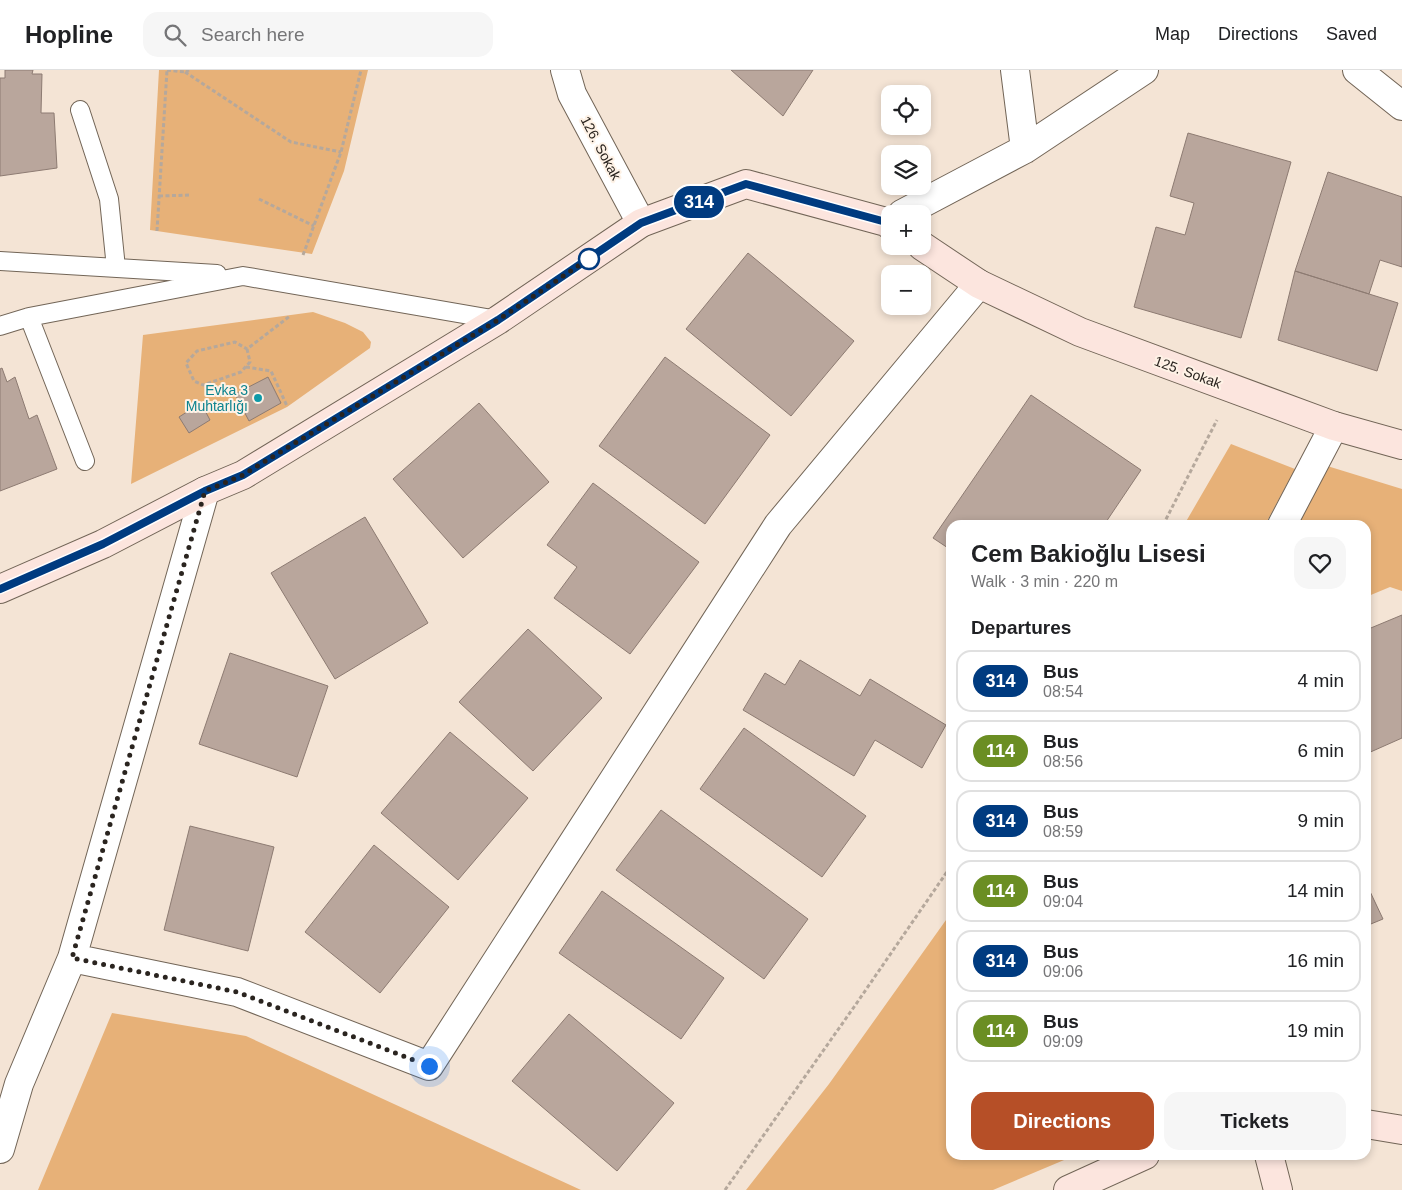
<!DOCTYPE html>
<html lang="en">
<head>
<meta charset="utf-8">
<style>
  body { margin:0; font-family:Arial,sans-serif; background:#f6f6f6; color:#202124; height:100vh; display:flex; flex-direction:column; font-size:19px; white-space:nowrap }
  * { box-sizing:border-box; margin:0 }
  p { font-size:16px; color:#757577 }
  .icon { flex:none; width:28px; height:28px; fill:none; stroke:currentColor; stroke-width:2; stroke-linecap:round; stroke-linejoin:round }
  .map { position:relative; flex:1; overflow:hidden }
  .details { position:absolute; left:946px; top:450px; width:425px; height:640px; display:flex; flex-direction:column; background:#fff; border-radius:15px; box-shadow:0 2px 8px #0003 }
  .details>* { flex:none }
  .badge { padding:0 10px; border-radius:16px; font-size:18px; line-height:32px }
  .controls { position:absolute; left:881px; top:15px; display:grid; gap:10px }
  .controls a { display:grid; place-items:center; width:50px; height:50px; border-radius:10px; background:#fff; box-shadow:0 2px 8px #0003; font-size:25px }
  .you { position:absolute; width:25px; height:25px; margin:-12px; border:4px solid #fff; border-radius:50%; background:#1a73e8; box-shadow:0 0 0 8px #1a73e833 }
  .map>.badge { position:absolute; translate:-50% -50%; box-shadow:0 0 0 2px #fff }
  h2 { padding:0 25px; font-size:19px; line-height:45px }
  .round { display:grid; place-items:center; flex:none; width:52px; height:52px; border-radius:15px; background:#f6f6f6 }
  .overview { display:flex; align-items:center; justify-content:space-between; height:85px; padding:0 25px }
  h1 { font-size:24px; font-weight:700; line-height:38px }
  .primary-button { display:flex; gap:10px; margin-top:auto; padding:10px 25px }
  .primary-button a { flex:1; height:58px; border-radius:15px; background:#b64f27; color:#fff; font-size:20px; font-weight:700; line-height:58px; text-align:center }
  .primary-button a+a { background:#f6f6f6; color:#202124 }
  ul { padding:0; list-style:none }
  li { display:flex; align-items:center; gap:15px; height:62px; margin:0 10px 8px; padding:0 15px; border:2px solid #e0e0e0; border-radius:15px }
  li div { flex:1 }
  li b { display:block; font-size:19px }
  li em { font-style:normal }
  li .badge { min-width:55px; font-weight:700; text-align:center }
  header { display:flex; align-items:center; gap:30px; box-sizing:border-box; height:70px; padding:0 25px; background:#fff; border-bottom:1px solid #e0e0e0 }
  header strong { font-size:24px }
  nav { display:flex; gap:28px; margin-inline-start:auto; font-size:18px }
  .search { width:350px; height:45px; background:#f6f6f6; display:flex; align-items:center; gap:12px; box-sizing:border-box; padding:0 18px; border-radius:15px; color:#757577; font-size:19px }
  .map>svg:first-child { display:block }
</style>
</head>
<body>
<header>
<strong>Hopline</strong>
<div class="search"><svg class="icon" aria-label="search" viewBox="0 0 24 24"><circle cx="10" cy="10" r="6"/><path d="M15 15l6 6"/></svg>Search here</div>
<nav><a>Map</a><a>Directions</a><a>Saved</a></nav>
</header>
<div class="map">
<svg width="1402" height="1120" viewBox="0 0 1402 1120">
  <rect width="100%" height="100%" fill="#f4e4d5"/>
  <path fill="#e7b178" d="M159,0h209l-24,101 -32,83 -162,-24z
    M313,242l32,11 18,9 8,10 -1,6 -83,59 -156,77 12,-149z
    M1231,374l64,25 -30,56h-81z
    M1324,395l78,24v102l-12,-4 -24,10v-72h-68z
    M951,843v242h125l-83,35h-247l83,-106z
    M112,943l134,23 335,154h-543z"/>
  <path fill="#b9a69c" stroke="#8d7b72" d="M5,0h28l-1,4h10l-1,39h13l3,55 -57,8v-98h5z
    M731,0h82l-30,46z
    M1188,63l103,29 -50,176 -107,-31 22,-80 29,8 9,-32 -24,-7z
    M1328,102l74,25v70l-22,-7 -11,34 -74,-23z
    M748,183l106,88 -63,75 -105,-87z
    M1295,201l103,32 -21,68 -99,-31z
    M665,287l105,78 -65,89 -106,-78z
    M2,298l5,14 8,-5 14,42 8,-4 20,54 -57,22v-122z
    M268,307l13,26 -32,18 -14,-27z
    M1031,325l110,75 -37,55h-153v25l-18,-12z
    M201,333l9,17 -21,13 -10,-16z
    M479,333l70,79 -86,76 -70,-79z
    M593,413l106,79 -69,92 -76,-56 23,-31 -30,-22z
    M365,447l63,106 -93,56 -64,-106z
    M1402,545v123l-36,16v-124z
    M528,559l74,69 -69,73 -74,-69z
    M230,583l98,33 -31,91 -98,-33z
    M800,590l60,36 10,-17 76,46 -24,43 -47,-28 -21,36 -111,-66 22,-37 20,12z
    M744,658l122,88 -44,61 -122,-88z
    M450,662l78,66 -70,82 -77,-67z
    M661,740l147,109 -44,60 -148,-109z
    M190,756l84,21 -26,104 -84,-21z
    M374,775l75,62 -69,86 -75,-61z
    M1366,813l17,36 -17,7z
    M602,821l122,87 -43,61 -122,-86z
    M569,944l105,89 -57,68 -105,-90z"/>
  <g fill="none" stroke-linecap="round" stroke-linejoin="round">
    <g stroke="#726557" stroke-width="20">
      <path id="lane" d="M80,40l29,89 7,69
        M0,191l217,13
        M29,247l56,144
        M0,256l29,-9 214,-41 255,44"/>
    </g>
    <g stroke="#726557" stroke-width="30">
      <path id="street" d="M565,0l7,24 69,129
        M1015,0l10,79
        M1357,0l45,36
        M902,144l123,-65 119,-79
        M1282,455l52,-99
        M72,888l165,34 192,74 349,-541 201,-241
        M0,1079l19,-65 53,-126 133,-467"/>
    </g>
    <g stroke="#726557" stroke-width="30">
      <path id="secondary" d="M922,176l57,38 101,48 254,94 68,19
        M0,519l103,-45 102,-53 38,-16 255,-155 143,-97 105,-39 140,38 4,3
        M1366,1054l36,6
        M1269,1085l9,35
        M1068,1120l77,-35"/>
    </g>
    <path stroke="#b5a89c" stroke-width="3" stroke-dasharray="4 2.5" stroke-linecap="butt" d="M167,0l18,2 4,-2
      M185,2l106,70 50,10
      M159,126l32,-1
      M259,129l55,27
      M157,161l10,-161
      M303,185l38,-103 20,-82
      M247,279l3,13 -9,10 -38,13 -9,-4 -8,-18 11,-12 38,-9 12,7 43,-33
      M246,297l25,4 16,35
      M1163,455l54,-105
      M725,1120l129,-183 97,-141"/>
    <use href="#lane" stroke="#fff" stroke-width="18"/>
    <use href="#street" stroke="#fff" stroke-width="28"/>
    <use href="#secondary" stroke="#fce5de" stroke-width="28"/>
  </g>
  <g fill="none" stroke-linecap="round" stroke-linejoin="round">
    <g stroke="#fff" stroke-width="11">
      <path id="line" d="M0,519l103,-45 102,-53 38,-16 255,-155 143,-97 105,-39 140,38 4,3"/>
    </g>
    <use href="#line" stroke="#003b80" stroke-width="8"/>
    <path stroke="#2a241f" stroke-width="5" stroke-dasharray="0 9" d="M429,996l-192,-74 -165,-34 133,-467 38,-16 34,-21 221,-134 95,-64 -4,3"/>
  </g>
  <circle fill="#fff" stroke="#003b80" stroke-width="2.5" cx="589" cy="189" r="10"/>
  <circle fill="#0f9aa8" stroke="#fef2e6" stroke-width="2" cx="258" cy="328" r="5"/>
  <g text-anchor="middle" stroke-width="4" stroke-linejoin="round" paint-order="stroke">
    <g font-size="14" fill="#2a241f" stroke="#fef2e6">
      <text transform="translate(601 78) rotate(62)" y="5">126. Sokak</text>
      <text transform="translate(1188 302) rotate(20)" y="5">125. Sokak</text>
    </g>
    <g font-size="14" fill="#0d838f" stroke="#fef2e6" text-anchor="end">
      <text x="248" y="325">Evka 3<tspan x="248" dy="16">Muhtarlığı</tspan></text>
    </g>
  </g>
</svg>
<div class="controls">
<a><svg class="icon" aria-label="locate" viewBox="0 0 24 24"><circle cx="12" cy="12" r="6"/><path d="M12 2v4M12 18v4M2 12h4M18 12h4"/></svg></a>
<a><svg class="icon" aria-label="layers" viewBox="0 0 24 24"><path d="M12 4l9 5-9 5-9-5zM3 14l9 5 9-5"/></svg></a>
<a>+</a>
<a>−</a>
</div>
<div class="you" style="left:429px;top:996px"></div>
<b class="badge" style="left:699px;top:132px;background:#003b80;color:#fff">314</b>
<section class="details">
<div class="overview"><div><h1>Cem Bakioğlu Lisesi</h1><p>Walk · 3 min · 220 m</p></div><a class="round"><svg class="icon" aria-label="heart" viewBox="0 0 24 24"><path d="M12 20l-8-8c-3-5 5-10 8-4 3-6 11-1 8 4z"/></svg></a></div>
<h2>Departures</h2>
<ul>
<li><span class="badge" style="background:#003b80;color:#fff">314</span><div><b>Bus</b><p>08:54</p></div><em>4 min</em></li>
<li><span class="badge" style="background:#6b8e23;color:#fff">114</span><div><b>Bus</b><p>08:56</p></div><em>6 min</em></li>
<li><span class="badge" style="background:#003b80;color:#fff">314</span><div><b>Bus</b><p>08:59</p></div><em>9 min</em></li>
<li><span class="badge" style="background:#6b8e23;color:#fff">114</span><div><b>Bus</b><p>09:04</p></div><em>14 min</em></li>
<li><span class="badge" style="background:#003b80;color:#fff">314</span><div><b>Bus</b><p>09:06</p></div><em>16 min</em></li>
<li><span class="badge" style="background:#6b8e23;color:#fff">114</span><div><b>Bus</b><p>09:09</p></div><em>19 min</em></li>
</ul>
<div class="primary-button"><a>Directions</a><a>Tickets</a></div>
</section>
</div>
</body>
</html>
